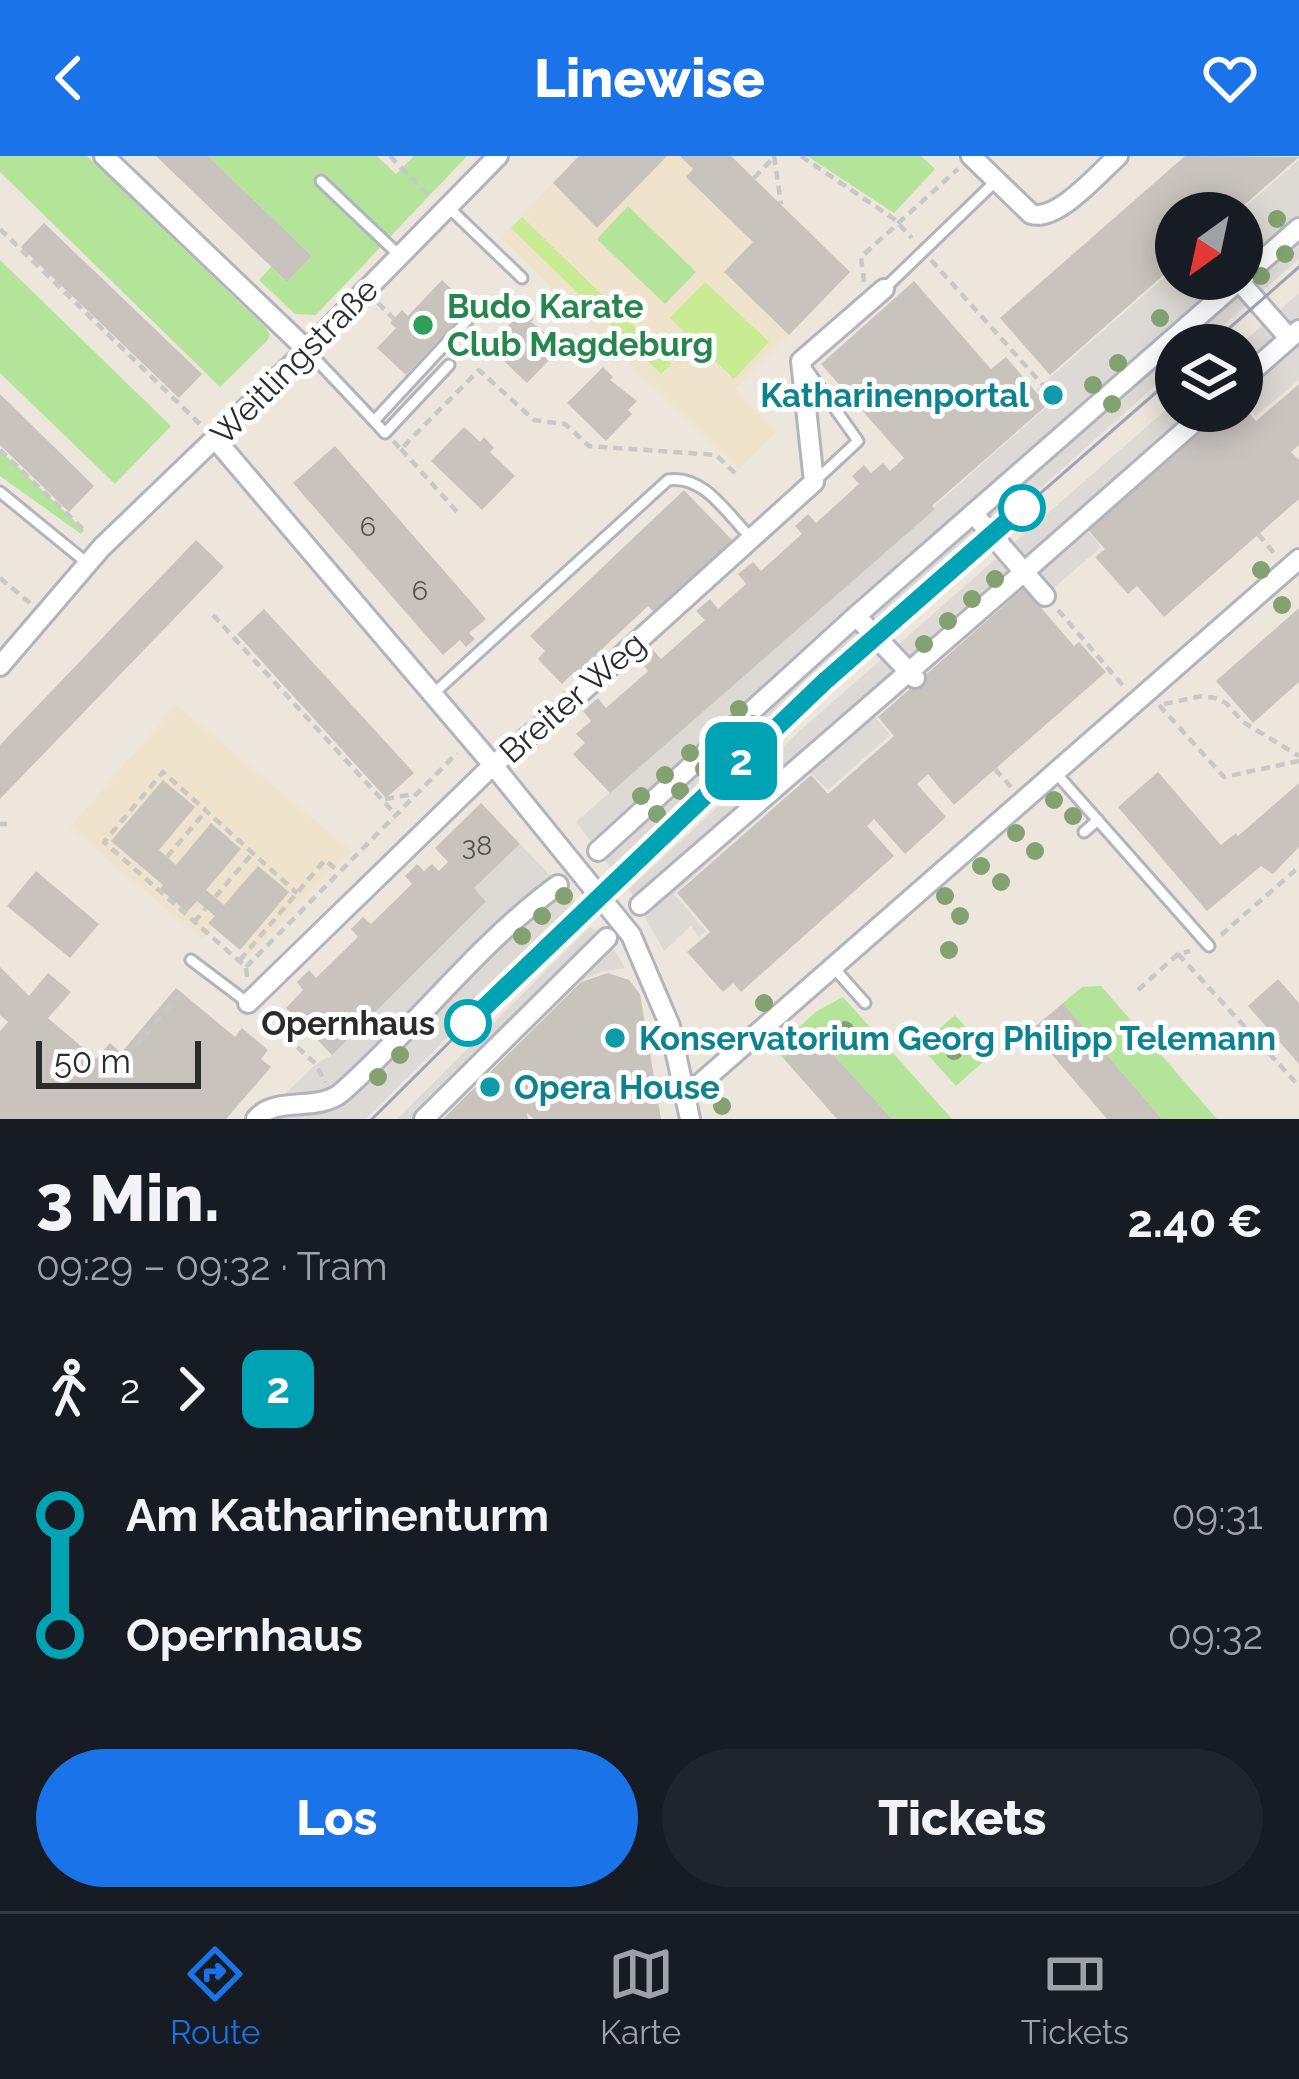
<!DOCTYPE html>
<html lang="de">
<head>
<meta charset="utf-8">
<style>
  body { margin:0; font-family:Raleway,sans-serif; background:#20242c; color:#f1f3f6; height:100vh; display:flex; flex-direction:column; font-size:45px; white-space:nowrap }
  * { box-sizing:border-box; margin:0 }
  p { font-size:39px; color:#9ea1a6 }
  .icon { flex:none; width:66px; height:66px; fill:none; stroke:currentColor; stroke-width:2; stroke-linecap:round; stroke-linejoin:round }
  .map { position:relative; height:963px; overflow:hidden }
  .sheet { display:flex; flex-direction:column; background:#171b24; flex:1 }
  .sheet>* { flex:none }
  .badge { padding:0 24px; border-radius:18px; font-size:42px; line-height:78px }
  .needle { width:78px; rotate:213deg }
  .fabs { position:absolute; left:1155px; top:36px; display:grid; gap:24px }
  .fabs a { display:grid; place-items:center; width:108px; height:108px; border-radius:50%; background:#171b24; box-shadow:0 6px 30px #0003; font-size:60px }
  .scale { position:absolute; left:36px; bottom:30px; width:165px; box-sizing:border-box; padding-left:12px; border:6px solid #2b2b2b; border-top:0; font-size:33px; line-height:42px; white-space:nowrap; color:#2b2b2b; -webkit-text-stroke:9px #fff; paint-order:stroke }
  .map>.badge { position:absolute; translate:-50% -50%; box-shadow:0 0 0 6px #fff }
  .legs { display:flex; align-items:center; gap:18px; height:132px; padding:0 36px; font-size:39px }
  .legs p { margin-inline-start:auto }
  .headline { display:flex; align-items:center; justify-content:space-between; height:204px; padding:0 36px }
  h1 { font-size:66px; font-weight:800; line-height:90px }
  .primary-button { display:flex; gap:24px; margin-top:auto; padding:24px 36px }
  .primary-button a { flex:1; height:138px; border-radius:72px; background:#1a73e8; color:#fff; font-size:48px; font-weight:800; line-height:138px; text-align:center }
  .primary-button a+a { background:#20242c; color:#f1f3f6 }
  ul { padding:0 36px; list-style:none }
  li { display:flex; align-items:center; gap:42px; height:120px; font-size:45px }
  li i { display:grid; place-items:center; width:18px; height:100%; margin:0 15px; background:currentColor }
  li i::after { content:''; width:30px; height:30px; margin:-15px; border:9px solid; border-radius:50%; background:#171b24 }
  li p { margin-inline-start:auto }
  li:first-child i { background:linear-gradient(#0000 50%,currentColor 0) }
  li:last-child i { background:linear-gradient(currentColor 50%,#0000 0) }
  header { display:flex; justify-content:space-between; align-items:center; height:156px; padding:0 36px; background:#1a73e8; color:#fff; font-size:54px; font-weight:800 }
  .tab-bar { display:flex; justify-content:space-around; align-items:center; height:168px; border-top:3px solid #363941; background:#171b24; font-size:33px; color:#9ea1a6 }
  .tab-bar a { display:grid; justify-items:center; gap:6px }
  .tab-bar .selected { color:#1a73e8 }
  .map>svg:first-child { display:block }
</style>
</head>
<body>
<header><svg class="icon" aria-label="back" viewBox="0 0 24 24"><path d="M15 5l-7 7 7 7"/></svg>Linewise<svg class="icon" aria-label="heart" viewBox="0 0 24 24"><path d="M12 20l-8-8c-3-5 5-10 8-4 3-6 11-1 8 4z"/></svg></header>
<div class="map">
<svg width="1299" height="963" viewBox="0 0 1299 963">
  <rect width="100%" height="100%" fill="#ede6dd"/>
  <path fill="#efe3cc" d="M579,0h153l118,116 -115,117 42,43 -38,38 -238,-232z
    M176,549l176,146 -102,104 -37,-28 -11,12 -132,-112z"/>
  <path fill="#b4e499" d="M0,0h87l179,172 4,7 -3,6 -47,46 -220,-215z
    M208,0h169l19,18 18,-18h53l-151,159 -21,-1 -36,-34 12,-13 16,15 25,-26z
    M807,0h114l14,13 -41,44z
    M628,50l68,66 -31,32 -68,-65z
    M0,104l171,166 -56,58 -115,-111z
    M0,294l84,80 -3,4 -81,-58z
    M1101,830l116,133h-55l-99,-116 19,-16z
    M843,841l109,122h-60l-78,-86 -30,26 -10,-10 43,-38z
    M955,859l36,40 -35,31 -36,-40z"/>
  <path fill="#c8eb94" d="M522,61l150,146 -11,11 -150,-146z
    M705,126l64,60 -35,37 -64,-61z"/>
  <path fill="#ddd9d4" d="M1299,4v99l-98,86h-25v22l-564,503 -36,-48 473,-417 -12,-16 139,-122v12h66v-66h-4z
    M1299,137v87l-43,36 -14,-16 -2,-55z
    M1176,245v10h43l-133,118 15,18 -61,53 -19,-17 -147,132 16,20 -62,55 -18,-18 -136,122 32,37 -7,6 -8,-11 -27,25 -35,-62 174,-161z
    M520,688l59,61 -213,214h-119l11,-14 21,-5 37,-36 16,-9 154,-152 -12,-15z
    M590,771l17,11 18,30 -25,4 -23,11 -138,136h-42z"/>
  <path fill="#c8c3bc" d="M156,0h52l104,100 -25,26z
    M579,0h88l-70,72 -44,-45z
    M680,0h51l119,116 -61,63 -65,-63 29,-30 -67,-65 7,-8z
    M1185,0l114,1 -64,56h-59v51l-126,111 -50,-57z
    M44,67l158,151 -23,24 -158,-151z
    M442,124l28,27 -64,68 -29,-27 19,-20 -6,-5 12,-13 6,6z
    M914,125l77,88 15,-12 41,48 -115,101 3,3 -325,284 -37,-39 12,-11 -9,-9 15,-13 -8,-10 15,-13 8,10 42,-37 -8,-10 13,-11 8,9 44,-39 -9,-9 14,-12 8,10 28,-25 -8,-10 15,-12 8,9 41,-37 -7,-8 13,-12 8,9 43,-39 -7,-8 12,-11 7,8 12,-10 7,8 14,-13 -83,-94z
    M524,153l10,10 -3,3 27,21 -9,9 4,4 -26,27 -39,-37z
    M603,211l10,10 -3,3 27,21 -9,9 4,4 -26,27 -39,-38z
    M1299,228v61l-8,7 8,8v39l-135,118 -27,-31 -9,8 -33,-37 10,-8 -17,-19 136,-119h18v-6l14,16z
    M0,238l94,92 -25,26 -69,-67z
    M464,271l16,15 4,-5 10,11 -4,4 25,24 -33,34 -51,-49z
    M335,290l151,173 -17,14 6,6 -9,8 -6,-7 -17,15 -150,-172z
    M684,334l49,51 -77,73 -8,-8 -46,43 10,10 -27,25 -11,-12 -12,12 -24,-25 7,-8 -15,-15z
    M196,384l28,27 -224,232v-54z
    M1024,432l50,58 5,-4 27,30 -152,133 -26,-31 -11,10 29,33 -41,37 -31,-35 -7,7 27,30 -153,136 -8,-9 -10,9 -36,-40 23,-20 -33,-39 134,-118 17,19 66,-58 -16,-19z
    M1299,452v74l-46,41 -37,-42z
    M264,453l150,164 -28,25 -149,-164z
    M1158,616l63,73 15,-12 2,3 61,-53v64l-26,27 -12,-8 -54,45 -89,-104z
    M163,624l32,27 -36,43 17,15 35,-42 30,26 -35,41 18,15 34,-39 31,26 -49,58 -32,-27 7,-7 -18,-15 -10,11 -27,-23 3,-4 -52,-44z
    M481,647l39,41 -46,44 12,14 -154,153 -46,-47 17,-18 -6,-8 12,-12 7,8 42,-41 -7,-8 12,-12 8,7 41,-40 -7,-8 12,-12 7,7 8,-7 7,7 9,-9 -13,-14z
    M36,715l63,53 -29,34 -63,-52z
    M0,811l29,29 19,-23 23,19 -23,26 48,41 14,-16 11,10 55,-65 59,49 7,-9 26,22 -7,9 10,8 -45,52h-226v-88l8,-9 -8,-7z
    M608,817l21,7 11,14 21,125h-127l-7,-6 1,6h-85l138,-137z
    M1278,823l21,24v61l-51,-58z
    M1063,847l99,116h-55l-76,-89z
    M814,877l78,86h-55l-53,-60z"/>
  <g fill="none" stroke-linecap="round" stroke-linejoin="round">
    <g stroke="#b1b4bf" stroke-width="15">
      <path id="lane" d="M321,25l79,75
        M448,51l74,71
        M884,133l113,-109
        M307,194l67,71 101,-109
        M806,212l52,73 -44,41
        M374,265l11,12 64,-68
        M0,336l87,71
        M433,538l235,-214c36,-6 60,35 83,58
        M1055,616l154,174
        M1084,676l14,-12
        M191,804l57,43
        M833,811l32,36"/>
    </g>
    <g stroke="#b1b4bf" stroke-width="24">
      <path id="street" d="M104,0l203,194
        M971,0l60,58c26,8 67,-40 87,-58
        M1242,122l57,-50
        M1239,125l50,57
        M1188,169l17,20
        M1242,224l57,-50
        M216,284l277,325 138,170 39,91 20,93
        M973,357l51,59 183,-161
        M856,460l59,62
        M0,510l102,-119 205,-197 191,-194
        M598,695l258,-235 385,-337
        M640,749l384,-333 21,24
        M248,847l245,-238 73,-59 248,-224 -13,-121 83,-72
        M687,939l612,-536
        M256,963c20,-24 62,-6 86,-27 75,-66 135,-148 216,-207
        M424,963l183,-181"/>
    </g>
    <path stroke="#c8c8c8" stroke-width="4.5" stroke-dasharray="9 6" stroke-linecap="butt" d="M390,0l42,43
      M774,0l7,48
      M801,0l93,63 18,19
      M754,22l21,-22
      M0,73l203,198
      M931,104l120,134
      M864,126l-3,-25 97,-88
      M378,147l16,16
      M393,285l8,8 78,-79 55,50 31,4 24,22 127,9 20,19
      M401,293l58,65
      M0,294l84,80
      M1258,378l16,19
      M0,422l30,25
      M1058,454l67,78
      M213,459l183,200
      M1164,548l38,-8 13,2 11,5 17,19 56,34
      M1159,549l65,72 75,-16
      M995,613l16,18
      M385,643l30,-5
      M0,668h7
      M167,701l38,-45
      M215,741l37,-43
      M194,766l12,-14
      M1221,779l78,-68
      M1178,798l121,132
      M240,804l85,-100 14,12
      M246,811l211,-214
      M247,821l-1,-10 -142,-125 59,-70 134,121
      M1138,834l40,-36 12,-3
      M264,861l52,47 9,19
      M126,901l56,-65"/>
    <use href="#lane" stroke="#fff" stroke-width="9"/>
    <use href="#street" stroke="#fff" stroke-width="18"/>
    <path stroke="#9fa3b5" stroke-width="3" d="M1210,189l89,-78
      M372,963l227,-225 225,-212 352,-307"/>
  </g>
  <g fill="#83a171">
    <circle cx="1277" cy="63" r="9"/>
    <circle cx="1252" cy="85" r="9"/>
    <circle cx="1285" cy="98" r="9"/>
    <circle cx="1261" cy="120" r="9"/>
    <circle cx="1160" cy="162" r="9"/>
    <circle cx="1118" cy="207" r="9"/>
    <circle cx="1093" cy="229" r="9"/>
    <circle cx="1112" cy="248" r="9"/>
    <circle cx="1261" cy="414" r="9"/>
    <circle cx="995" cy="423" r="9"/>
    <circle cx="972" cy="443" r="9"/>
    <circle cx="1282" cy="449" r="9"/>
    <circle cx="948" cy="465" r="9"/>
    <circle cx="924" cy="488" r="9"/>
    <circle cx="739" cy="553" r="9"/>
    <circle cx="753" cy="568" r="9"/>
    <circle cx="714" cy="575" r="9"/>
    <circle cx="728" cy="590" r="9"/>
    <circle cx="690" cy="597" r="9"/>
    <circle cx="704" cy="613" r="9"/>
    <circle cx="665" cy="619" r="9"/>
    <circle cx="680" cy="635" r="9"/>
    <circle cx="641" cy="640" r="9"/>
    <circle cx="1054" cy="644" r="9"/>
    <circle cx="657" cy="658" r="9"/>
    <circle cx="1073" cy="660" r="9"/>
    <circle cx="1016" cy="677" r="9"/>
    <circle cx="1035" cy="695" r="9"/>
    <circle cx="981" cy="710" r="9"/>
    <circle cx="1001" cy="726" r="9"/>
    <circle cx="564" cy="740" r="9"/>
    <circle cx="945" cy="740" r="9"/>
    <circle cx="542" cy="760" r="9"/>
    <circle cx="960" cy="760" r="9"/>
    <circle cx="522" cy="780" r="9"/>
    <circle cx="949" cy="794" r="9"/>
    <circle cx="764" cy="847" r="9"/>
    <circle cx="845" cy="874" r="9"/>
    <circle cx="954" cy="895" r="9"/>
    <circle cx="400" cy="899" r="9"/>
    <circle cx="378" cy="921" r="9"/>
    <circle cx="722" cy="950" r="9"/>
  </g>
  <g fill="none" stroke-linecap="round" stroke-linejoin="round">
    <g stroke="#fff" stroke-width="27">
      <path id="line-1" d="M468,867l356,-341 198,-174"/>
    </g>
    <use href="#line-1" stroke="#00a3b4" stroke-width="18"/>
  </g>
  <circle fill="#2e9e5b" stroke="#fff" stroke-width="4.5" cx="423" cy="169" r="12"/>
  <g fill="#0f9aa8" stroke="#fff" stroke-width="4.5">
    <circle cx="1053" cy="239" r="12"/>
    <circle cx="615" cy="882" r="12"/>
    <circle cx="490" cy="931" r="12"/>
  </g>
  <g fill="#fff" stroke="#00a3b4" stroke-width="6">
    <circle cx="1022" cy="352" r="21"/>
    <circle cx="468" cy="867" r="21"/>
  </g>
  <g text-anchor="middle" stroke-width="10" stroke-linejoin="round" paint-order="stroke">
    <g font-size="27" fill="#52514f">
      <text x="368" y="380">6</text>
      <text x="420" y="444">6</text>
      <text x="477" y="699">38</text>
    </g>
    <g font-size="33" font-weight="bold" fill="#27864d" stroke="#fff" text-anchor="start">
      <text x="447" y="162">Budo Karate<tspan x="447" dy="38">Club Magdeburg</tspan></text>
    </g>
    <g font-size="33" fill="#2b2b2b" stroke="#fff">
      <text transform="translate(294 205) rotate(-45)" y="12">Weitlingstraße</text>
      <text transform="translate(572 541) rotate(-41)" y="12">Breiter Weg</text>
    </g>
    <g font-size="33" font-weight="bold" fill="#0d838f" stroke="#fff" text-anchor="start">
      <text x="1029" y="251" text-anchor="end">Katharinenportal</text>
      <text x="639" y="894">Konservatorium Georg Philipp Telemann</text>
      <text x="514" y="943">Opera House</text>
    </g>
    <g font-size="33" font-weight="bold" fill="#2b2b2b" stroke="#fff" text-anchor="end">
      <text x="435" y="879">Opernhaus</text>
    </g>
  </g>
</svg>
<div class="fabs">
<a><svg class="needle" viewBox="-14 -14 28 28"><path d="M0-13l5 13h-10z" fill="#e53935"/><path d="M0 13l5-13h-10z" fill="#9ea1a6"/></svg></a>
<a><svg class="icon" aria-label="layers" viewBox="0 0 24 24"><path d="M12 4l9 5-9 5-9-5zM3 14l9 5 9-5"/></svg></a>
</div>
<div class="scale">50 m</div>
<b class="badge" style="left:741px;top:605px;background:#00a3b4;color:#fff">2</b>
</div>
<section class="sheet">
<div class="headline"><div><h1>3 Min.</h1><p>09:29 – 09:32 · Tram</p></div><b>2.40 €</b></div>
<div class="legs"><svg class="icon" aria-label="walk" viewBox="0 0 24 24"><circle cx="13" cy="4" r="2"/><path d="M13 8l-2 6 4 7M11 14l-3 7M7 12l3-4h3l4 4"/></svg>2<svg class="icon" aria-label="forward" viewBox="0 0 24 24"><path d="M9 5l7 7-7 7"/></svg><b class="badge" style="background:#00a3b4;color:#fff">2</b></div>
<ul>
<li><i style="color:#00a3b4"></i><b>Am Katharinenturm</b><p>09:31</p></li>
<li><i style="color:#00a3b4"></i><b>Opernhaus</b><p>09:32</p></li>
</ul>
<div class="primary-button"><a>Los</a><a>Tickets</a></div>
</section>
<nav class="tab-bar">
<a class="selected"><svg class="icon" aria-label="directions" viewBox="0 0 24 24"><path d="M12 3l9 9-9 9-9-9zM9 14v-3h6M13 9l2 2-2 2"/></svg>Route</a>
<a><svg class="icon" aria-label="map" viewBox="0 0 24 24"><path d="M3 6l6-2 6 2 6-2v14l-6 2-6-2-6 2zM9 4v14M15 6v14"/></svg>Karte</a>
<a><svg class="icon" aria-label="tickets" viewBox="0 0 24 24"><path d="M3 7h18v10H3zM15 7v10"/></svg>Tickets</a>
</nav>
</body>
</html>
